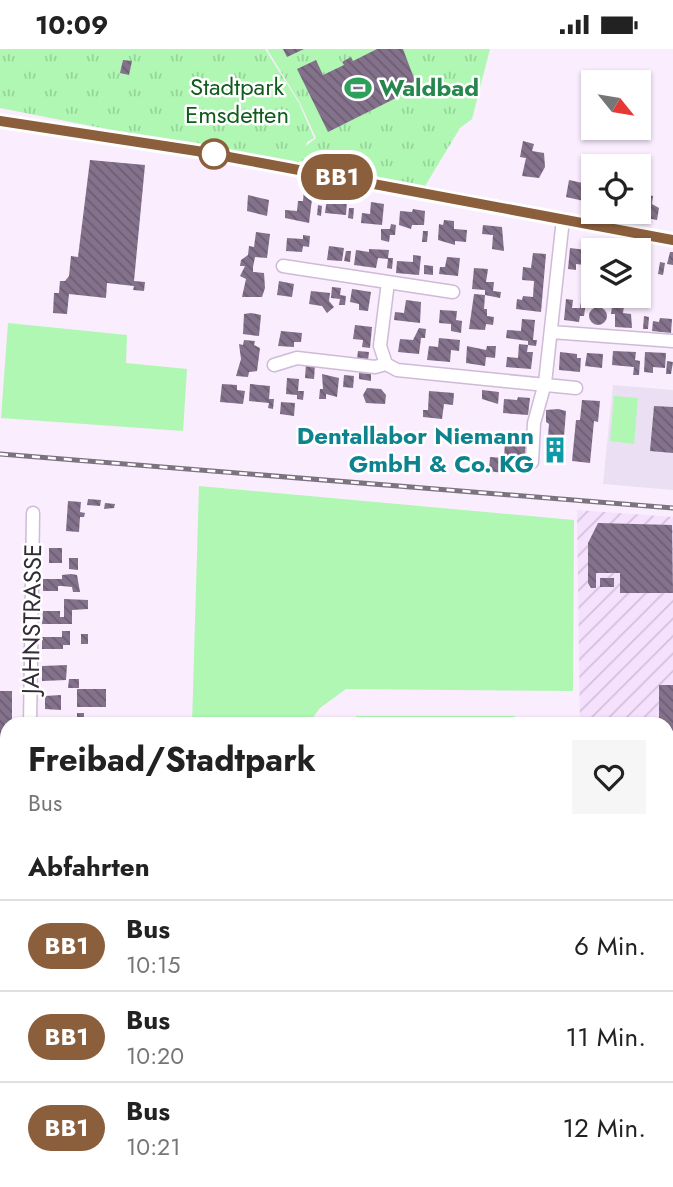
<!DOCTYPE html>
<html lang="de">
<head>
<meta charset="utf-8">
<style>
  body { margin:0; font-family:Jost,sans-serif; background:#f6f6f6; color:#222; height:100vh; display:flex; flex-direction:column; font-size:26px; white-space:nowrap }
  * { box-sizing:border-box; margin:0 }
  p { font-size:23px; color:#767676 }
  .icon { flex:none; width:38px; height:38px; fill:none; stroke:currentColor; stroke-width:2; stroke-linecap:round; stroke-linejoin:round }
  .map { position:relative; flex:1; overflow:hidden }
  .details { position:absolute; left:0px; top:668px; width:674px; height:471px; display:flex; flex-direction:column; background:#fff; border-radius:21px 21px 0 0; box-shadow:0 2px 5px #0004 }
  .details>* { flex:none }
  .badge { padding:0 14px; border-radius:23px; font-size:24px; line-height:46px }
  .needle { width:46px; rotate:120deg }
  .buttons { position:absolute; left:581px; top:21px; display:grid; gap:14px }
  .buttons a { display:grid; place-items:center; width:70px; height:70px; border-radius:0px; background:#fff; box-shadow:0 2px 5px #0004; font-size:35px }
  .map>.badge { position:absolute; translate:-50% -50%; box-shadow:0 0 0 4px #fff }
  h2 { padding:0 28px; font-size:26px; line-height:63px }
  .round { display:grid; place-items:center; flex:none; width:74px; height:74px; border-radius:0px; background:#f6f6f6 }
  .headline { display:flex; align-items:center; justify-content:space-between; height:119px; padding:0 28px }
  h1 { font-size:33px; font-weight:700; line-height:52px }
  ul { padding:0; list-style:none }
  li { display:flex; align-items:center; gap:21px; height:91px; padding:0 28px; border-top:2px solid #e0e0e0 }
  li div { flex:1 }
  li b { display:block; font-size:26px }
  li em { font-style:normal }
  li .badge { min-width:77px; font-weight:700; text-align:center }
  .status { display:flex; justify-content:space-between; align-items:center; height:49px; padding:0 35px; background:#fff; direction:ltr }
  .status svg { height:19px; fill:currentColor }
  .map>svg:first-child { display:block }
</style>
</head>
<body>
<div class="status"><b>10:09</b><svg viewBox="0 0 49 12"><path d="M0 12V9h3v3zM5 12V6h3v6zM10 12V3h3v9zM15 12V0h3v12zM26 1h20v11H26zM47 4h2v5h-2z"/></svg></div>
<div class="map">
<svg width="673" height="1138" viewBox="0 0 673 1138">
  <defs>
    <pattern id="industrial-furrows" width="10" height="10" patternUnits="userSpaceOnUse" patternTransform="scale(1.75)"><rect width="10" height="10" fill="#f5e1fd"/><path d="M-1 1l2-2M0 10L10 0M9 11l2-2" fill="none" stroke="#d2c1d9"/></pattern>
    <pattern id="forest-crowns" width="20" height="18" patternUnits="userSpaceOnUse" patternTransform="scale(1.75)"><rect width="20" height="18" fill="#82c986"/><path d="M2 6a3 3 0 1 1 6 0M12 15a3 3 0 1 1 6 0" fill="none" stroke="#6ba36e"/></pattern>
    <pattern id="cemetery-stones" width="16" height="16" patternUnits="userSpaceOnUse" patternTransform="scale(1.75)"><rect width="16" height="16" fill="#aff7b2"/><path d="M2 7V4a2 2 0 0 1 4 0v3zM10 15v-3a2 2 0 0 1 4 0v3z" fill="#97d49a"/></pattern>
    <pattern id="park-tufts" width="24" height="20" patternUnits="userSpaceOnUse" patternTransform="scale(1.75)"><rect width="24" height="20" fill="#aff7b2"/><path d="M3 7l-1-3M5 7V3M7 7l1-3M15 17l-1-3M17 17v-4M19 17l1-3" fill="none" stroke="#97d49a"/></pattern>
    <pattern id="building-back-hatch" width="6" height="6" patternUnits="userSpaceOnUse" patternTransform="scale(1.75)"><rect width="6" height="6" fill="#84718b"/><path d="M-1 5l2 2M0 0l6 6M5-1l2 2" fill="none" stroke="#6d5d72"/></pattern>
  </defs>
  <rect width="100%" height="100%" fill="#f9edfe"/>
  <path fill="#ebdff3" d="M613,336l60,5v100l-70,-6z"/>
  <path fill="url(#industrial-furrows)" d="M577,461l96,7v368h-6v-160l-87,-1z"/>
  <path fill="#aff7b2" d="M8,274l119,12 -1,28 61,6 -4,62 -182,-13z
    M614,347l24,2 -4,46 -24,-3z
    M199,437l375,34 -1,171 -227,-2 -26,19 -12,16h-116z
    M356,667h159v8h-159z"/>
  <path fill="url(#forest-crowns)" d="M71,1132h241v6h-241z"/>
  <path fill="url(#cemetery-stones)" d="M667,860h6v278h-187l-1,-6h182z"/>
  <path fill="url(#park-tufts)" d="M0,0h265l34,54 15,35 -7,4 -1,4 10,-8 -16,-35 -33,-54h223l-18,70 -12,9 -35,58 -126,-25 -3,5 -296,-58z"/>
  <path fill="url(#building-back-hatch)" d="M283,0h21l-17,8z
    M377,0h26l12,32 -8,4 3,6 -82,41 -31,-63 19,-9 7,15 21,-10 -2,-3 9,-5 2,4z
    M123,11l9,1 -3,14 -9,-2z
    M523,92l11,3 -2,7 12,2 1,14 -6,11 -17,-2 4,-18 -6,-1z
    M90,111l55,5 -11,116 11,1 -1,9 -11,-1 1,-4 -27,-3 -1,15 -37,-4 -2,20 -14,-1 1,-20h5l1,-12h5l4,-5 2,-20 7,1z
    M569,131l18,4 -3,17 -18,-4z
    M304,141l9,1 -4,32 -24,-5v-8l12,1 1,-10h5z
    M639,144l14,3 -1,8 7,4 -2,12 -31,-6 13,-2z
    M248,146l21,5 -2,16 -20,-5z
    M589,146h4v13l-6,-2z
    M327,149l20,2 -1,15 -21,-2z
    M371,153l13,2 -2,21 -21,-2 1,-10 8,1z
    M318,156l4,1 -1,10 -4,-1z
    M349,159h5l-1,11 -5,-1z
    M413,160l12,2 -1,14h-12l-1,4 -12,-4 1,-14 12,1z
    M444,171l10,1v8l13,1 -1,12 -11,-1v4l-17,-5 1,-16 4,1z
    M391,175l5,1 -1,10h-5l-1,7 -8,-2v-11h9z
    M483,176l19,2 2,24 -12,-2 1,-14 -11,-1z
    M423,182h5l-1,11h-5z
    M256,183l14,2 -3,24 -12,-1 -2,10v5l11,1 1,15 -3,9h-20l4,-18 -6,-3 5,-10h-5l1,-6 7,-5 1,-9 5,1z
    M303,186l7,1 -1,11 -6,-1 -1,6 -16,-1 1,-13 16,1z
    M625,194l16,3v4h-18z
    M329,197l15,2 -2,13 -15,-1z
    M570,199l16,2 -2,15 -8,-1v6l-8,-1z
    M369,200l20,1 -1,8h5l-1,11 -5,-1 1,-9 -10,-1 -2,10 -22,-3 2,-15 13,2z
    M346,202h5l-1,11 -6,-1z
    M670,203h3v13l-6,-1z
    M533,204l13,1 -5,58 -25,-3 1,-10 5,1 1,-4 10,1 1,-16 -12,-1 1,-13 8,1z
    M413,206l8,1 -2,19 -23,-2 1,-12 16,1z
    M447,208l13,1 -2,18 -19,-2 1,-7h5z
    M660,213l5,1 -2,12 -5,-1z
    M424,216l9,1v9l-9,-1z
    M474,219l14,1 -2,13h8l-1,9 8,1 -1,6 -15,-3v-5l-13,-1z
    M583,219h6l-1,9 -5,-1z
    M279,232l15,3 -2,13 -15,-2z
    M332,238l9,1 -1,7 6,1 -1,9h-6l1,-6 -9,-1z
    M352,240l19,3 -3,19 -9,-1v-6l-9,-2z
    M311,242l19,2 -1,8 5,6 -7,6 -5,-7 -13,-2z
    M474,245l11,1 -1,14h3v7l7,1 -1,8 -7,-1 -1,6 -16,-1z
    M607,249h6l-1,7 12,1 -1,7 8,1 1,14 -17,-1v-13h-4l1,-7 -6,-1z
    M566,250l7,1 -1,8h8l1,-6h5l-2,14h-4l-1,6 -15,-2z
    M406,251l15,2 -1,21 -26,-3 1,-8 9,1z
    M589 267a9 9 0 1 1 18 0a9 9 0 1 1-18 0Z
    M440,261l17,1 -1,9 6,1 -1,12 -10,-2v-7l-12,-1z
    M251,264l10,2 -2,21 -16,-2 1,-20z
    M644,267l5,1 -1,12h-5z
    M660,269l12,1 -1,14 -19,-2 1,-10 6,1z
    M522,270l13,1 -2,20h4l-1,6 -8,-1v-4l-22,-3 1,-8 14,1z
    M355,276l17,2 -2,21 -8,-1 1,-7 -10,-1z
    M419,279l7,1 -1,9h-4l-2,16 -21,-2 2,-13 13,1z
    M281,282l21,2 -1,9h-7v5l-16,-1z
    M439,289l21,2 -1,11 -8,-1 -1,12 -23,-2 2,-14 9,1z
    M244,291l11,1 -1,4 6,3 -3,23 -8,1 -1,5 -12,-1 5,-17 -2,-15 4,1z
    M519,295l9,1 -1,7h6l-2,17 -25,-2 1,-10 11,1z
    M467,297l19,4 1,-4h9l-1,12 -9,-1 -1,9 -19,-3z
    M358,302l11,1 -1,8 -11,-1z
    M613,302l23,1 -1,8 5,1 -1,14h-6l1,-8 -22,-2z
    M560,303l17,2v4h4l-1,14 -21,-2z
    M645,303l21,1 -1,15 -12,-1v6l-9,-1z
    M587,304l16,1 -1,14 -17,-2z
    M667,312l6,1 -2,12h-5z
    M306,315l9,1 -1,14 -9,-1z
    M359,324l12,1v7l-12,-2z
    M322,325l17,4 -2,19 -11,-3v5h-7l1,-10h3z
    M344,326l10,1 -1,12 -10,-1z
    M287,329l12,1 -1,12h6l-1,9 -6,-1v-4l-11,-1z
    M222,335l15,1v5l8,1 -2,13 -23,-2z
    M250,335l20,2 -1,13h5l-1,10 -5,-1 1,-5 -20,-2z
    M367,339l14,1 5,6 -1,9 -19,-1 -3,-8z
    M482,341l17,2 -1,12 -16,-5z
    M429,342l25,2 -1,12 -9,-1 -2,15 -19,-2v-7h5z
    M518,348l12,1 -2,17 -25,-2 1,-14 13,1z
    M582,351l18,1 -2,21 -4,-1 -4,42 -18,-2 4,-41h4z
    M281,353l14,1 -1,13 -14,-2z
    M654,357l19,1v46l-23,-2z
    M558,360l8,2 -4,51 -16,-2 3,-36 -3,-2v-12z
    M505,393l21,2 -1,15 -21,-1z
    M490,408l14,1 -1,15 -14,-2z
    M88,450l13,1 -1,6 -13,-1z
    M68,452l13,1 -1,10 5,1 -1,4h-4l-1,15 -13,-1z
    M105,454l10,1 -1,4 -10,1z
    M598,474l74,2 1,68h-53v-20h-24v15h-5l-3,-5v-40z
    M49,499h13v15h-13z
    M69,509h9v12l-9,-1z
    M71,525l6,1 3,17h-7l-1,-5 -10,-1h-4v5h-15v-12h19v-4z
    M600,529h14v9h-14z
    M64,550l24,1v9l-16,1v14h-30l1,-13h17v6h4z
    M62,582h8v14h-7v4h-21v-12h20z
    M81,585h7v10h-7z
    M67,616l-1,15 -24,1v-15z
    M69,630h10v9h-11z
    M659,636h14v46h-6v-6h-8z
    M77,640h29v18h-29z
    M0,642h12v34h-5v35h-7z
    M61,646v15l-16,-1v-13z
    M77,664h7v12l-32,-1v-6h25z
    M667,701h6v41h-6z
    M0,752h7v52h-7z
    M667,770l6,2v62h-6z
    M0,868h7v6l-7,1z
    M0,880l2,8h5v5l-7,3z
    M0 960a4 4 0 1 1 8 0a4 4 0 1 1-8 0Z
    M0,969h7v7h-7z
    M1,1013h6v18l-5,-6z
    M6,1121l1,8 -7,2v-9z
    M351,1132h13l1,6h-14z"/>
  <g fill="none" stroke-linecap="round" stroke-linejoin="round">
    <g stroke="#cfbbd7" stroke-width="15">
      <path id="minor" d="M0,72l193,29 480,90
        M283,217l170,26
        M551,283l122,9
        M386,315l-6,-18 8,-64
        M274,316l23,-7 78,9 11,-3 11,6 179,18
        M532,413l2,-39 11,-40 18,-164
        M30,676l3,-212
        M58,1132l1,6
        M377,1132l1,6"/>
    </g>
    <g stroke="#cfbbd7" stroke-width="22">
      <path id="primary" d="M667,847h6
        M0,849h7"/>
    </g>
    <use href="#minor" stroke="#fff" stroke-width="12"/>
    <use href="#primary" stroke="#fff" stroke-width="19"/>
    <g stroke="#7c7280" stroke-width="5">
      <path id="rail" d="M0,405l673,54"/>
    </g>
    <use href="#rail" stroke="#fff" stroke-width="2.5" stroke-dasharray="8" stroke-linecap="butt"/>
  </g>
  <g fill="none" stroke-linecap="round" stroke-linejoin="round">
    <g stroke="#fff" stroke-width="16">
      <path id="line" d="M0,72l197,30 476,89"/>
    </g>
    <use href="#line" stroke="#8b5e3c" stroke-width="10"/>
  </g>
  <defs>
    <g id="stadium-bare" transform="scale(2.1)"><path d="M0-5a6.5 5 0 1 0 0 10a6.5 5 0 1 0 0-10ZM-3.5-1.8h7v3.6h-7Z" fill="#2e9e5b" stroke="#fff" stroke-width="2.5" paint-order="stroke"/></g>
    <g id="building-bare" transform="scale(2.1)"><path d="M-4-6H4V6H1V3H-1V6H-4ZM-2.5-4.3h1.7v1.8h-1.7ZM.8-4.3h1.7v1.8H.8ZM-2.5-1h1.7V.8h-1.7ZM.8-1h1.7V.8H.8Z" fill="#0f9aa8" stroke="#fff" stroke-width="2.5" paint-order="stroke"/></g>
  </defs>
  <g fill-rule="evenodd">
    <use href="#stadium-bare" x="358" y="39"/>
    <use href="#building-bare" x="555" y="401"/>
  </g>
  <circle fill="#fff" stroke="#8b5e3c" stroke-width="3.5" cx="214" cy="105" r="14"/>
  <g text-anchor="middle" stroke-width="5" stroke-linejoin="round" paint-order="stroke">
    <g font-size="24" fill="#105b1d" stroke="#fff">
      <text x="237" y="46">Stadtpark<tspan x="237" dy="28">Emsdetten</tspan></text>
    </g>
    <g font-size="24" font-weight="bold" fill="#27864d" stroke="#fff" text-anchor="start">
      <text x="379" y="47">Waldbad</text>
    </g>
    <g font-size="24" font-weight="bold" fill="#0d838f" stroke="#fff" text-anchor="end">
      <text x="534" y="395">Dentallabor Niemann<tspan x="534" dy="28">GmbH &amp; Co. KG</tspan></text>
    </g>
    <g font-size="24" fill="#332b36" stroke="#fff">
      <text transform="translate(32 570) rotate(-89)" y="8">JAHNSTRASSE</text>
    </g>
  </g>
</svg>
<div class="buttons">
<a><svg class="needle" viewBox="-14 -14 28 28"><path d="M0-13l5 13h-10z" fill="#e53935"/><path d="M0 13l5-13h-10z" fill="#767676"/></svg></a>
<a><svg class="icon" aria-label="locate" viewBox="0 0 24 24"><circle cx="12" cy="12" r="6"/><path d="M12 2v4M12 18v4M2 12h4M18 12h4"/></svg></a>
<a><svg class="icon" aria-label="layers" viewBox="0 0 24 24"><path d="M12 4l9 5-9 5-9-5zM3 14l9 5 9-5"/></svg></a>
</div>
<b class="badge" style="left:337px;top:128px;background:#8b5e3c;color:#fff">BB1</b>
<section class="details">
<div class="headline"><div><h1>Freibad/Stadtpark</h1><p>Bus</p></div><a class="round"><svg class="icon" aria-label="heart" viewBox="0 0 24 24"><path d="M12 20l-8-8c-3-5 5-10 8-4 3-6 11-1 8 4z"/></svg></a></div>
<h2>Abfahrten</h2>
<ul>
<li><span class="badge" style="background:#8b5e3c;color:#fff">BB1</span><div><b>Bus</b><p>10:15</p></div><em>6 Min.</em></li>
<li><span class="badge" style="background:#8b5e3c;color:#fff">BB1</span><div><b>Bus</b><p>10:20</p></div><em>11 Min.</em></li>
<li><span class="badge" style="background:#8b5e3c;color:#fff">BB1</span><div><b>Bus</b><p>10:21</p></div><em>12 Min.</em></li>
</ul>
</section>
</div>
</body>
</html>
